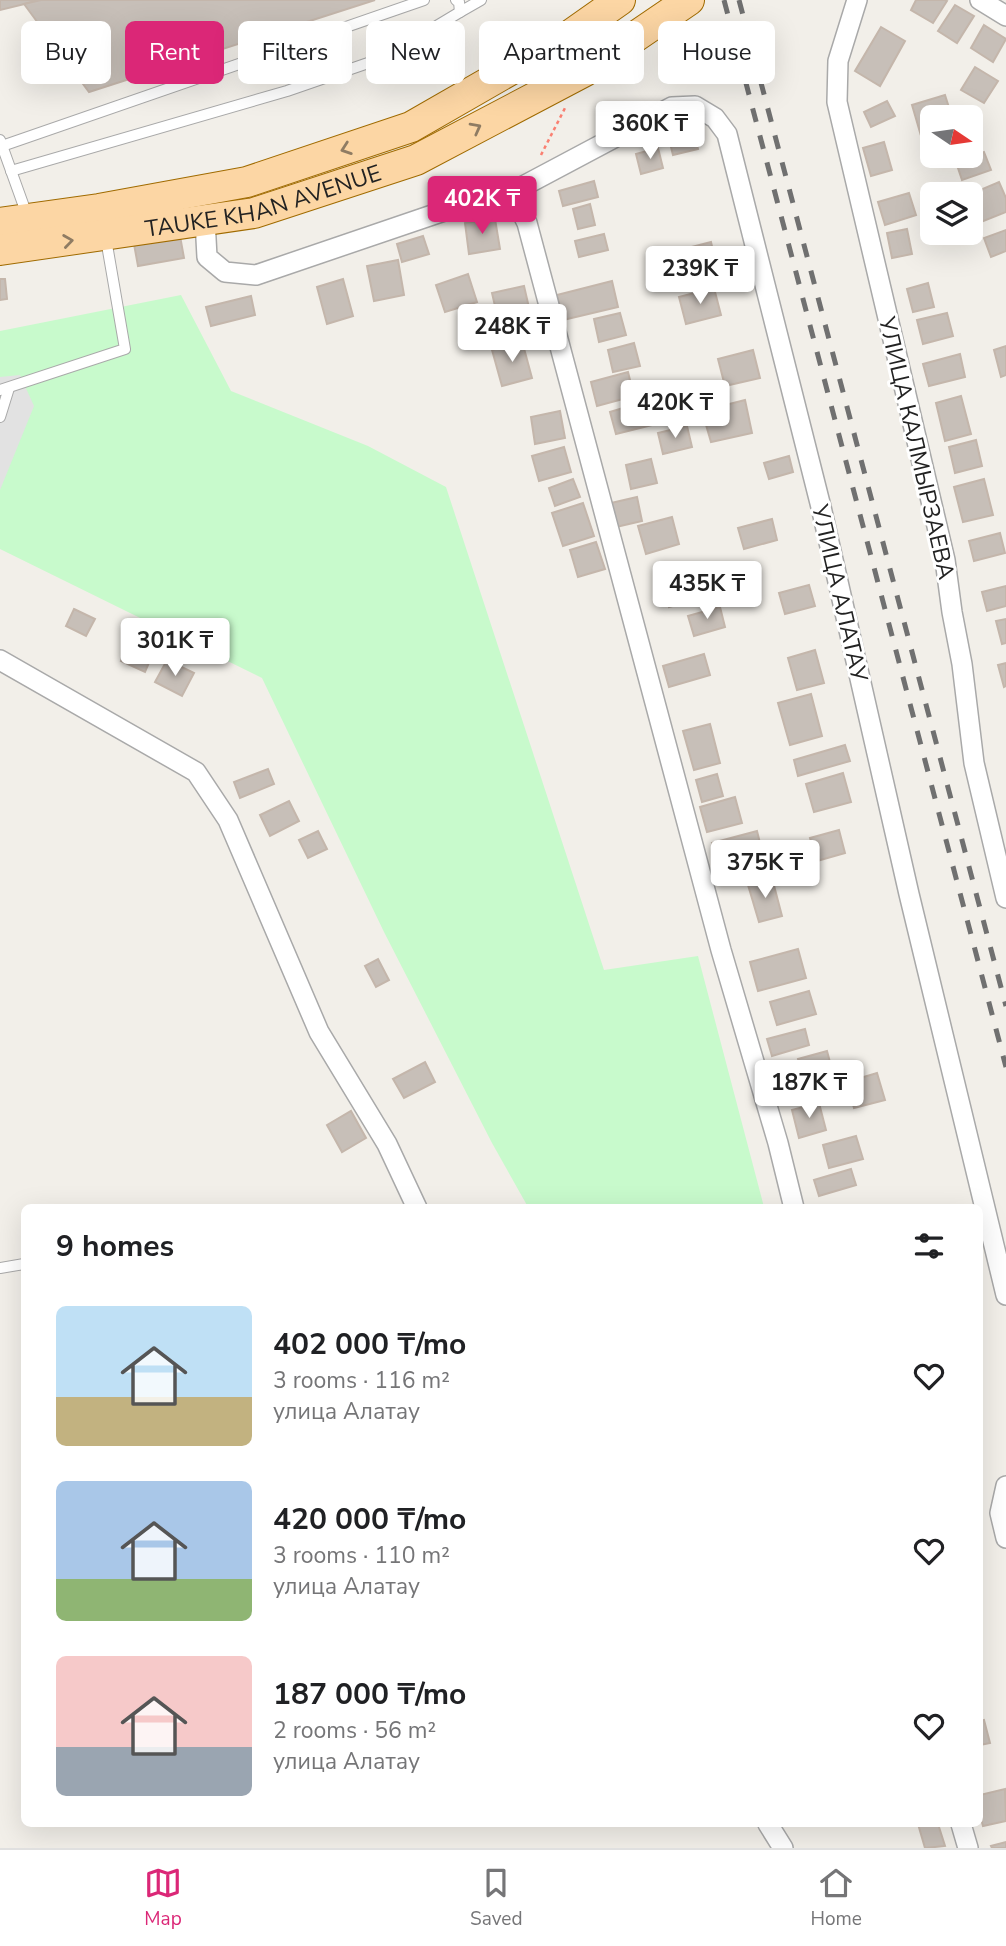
<!DOCTYPE html>
<meta charset="utf-8">
<style>
body{margin:0;font-family:"Nunito Sans",sans-serif;background:#f6f6f6;color:#202124;height:100vh;display:flex;flex-direction:column;font-size:26px;white-space:nowrap}
*{box-sizing:border-box;margin:0}
p{font-size:23px;color:#757577}
.icon{flex:none;width:38px;height:38px;fill:none;stroke:currentColor;stroke-width:2;stroke-linecap:round;stroke-linejoin:round}
.map{position:relative;flex:1;overflow:hidden}
.side{position:absolute;left:21px;top:1204px;width:962px;height:623px;display:flex;flex-direction:column;background:#fff;border-radius:10px;box-shadow:0 7px 28px #0002}
.side>*{flex:none}
.guide{position:absolute;left:21px;top:21px;width:964px;height:63px;display:flex;gap:14px}
.needle{width:46px;rotate:103deg}
.fabs{position:absolute;left:920px;top:105px;display:grid;gap:14px}
.fabs a{display:grid;place-items:center;width:63px;height:63px;border-radius:10px;background:#fff;box-shadow:0 7px 28px #0002;font-size:35px}
.price{position:absolute;translate:-50% -60px;padding:0 16px;border-radius:7px;background:#fff;color:#222;font-size:23px;line-height:46px;filter:drop-shadow(0 2px 4px #0008)}
.price::after{content:'';position:absolute;left:50%;top:42px;width:21px;height:16px;margin-left:-10px;background:inherit;clip-path:polygon(0 0,100% 0,50% 100%)}
.price.current{background:#db2777;color:#fff}
ul{padding:0;list-style:none}
li{display:flex;align-items:center;gap:21px;height:175px;padding:0 35px}
li span{display:grid;place-items:center;flex:none;width:196px;height:140px;border-radius:10px;color:#555}
li>.icon{margin-inline-start:auto}
span .icon{width:84px;height:84px;fill:#fffc;stroke-width:1}
li b{font-size:30px}
h2{display:flex;justify-content:space-between;align-items:center;height:84px;padding:0 35px;font-size:30px}
.tag{padding:0 24px;border-radius:10px;background:#fff;box-shadow:0 7px 28px #0002;font-size:24px;line-height:63px}
.tag.current{background:#db2777;color:#fff}
.menu{display:flex;justify-content:space-around;align-items:center;height:98px;border-top:2px solid #e0e0e0;background:#fff;font-size:19px;color:#757577}
.menu a{display:grid;justify-items:center;gap:4px}
.menu .current{color:#db2777}
.map>svg:first-child{display:block}
.park{fill:#c8facc}
.parking{fill:#e2e2e2}
.building{fill:#c7bfb8;stroke:#c4b6ab;stroke-width:2}
.lines{fill:none;stroke-linecap:round;stroke-linejoin:round}
.service-casing{stroke:#a9a9a9;stroke-width:12}
.minor-casing{stroke:#a9a9a9;stroke-width:22}
.primary-casing{stroke:#a06b00;stroke-width:32}
.path{stroke:#fa8072;stroke-width:2.5;stroke-dasharray:3.5 3.5;stroke-linecap:butt}
.service{stroke:#fff;stroke-width:10}
.minor{stroke:#fff;stroke-width:19}
.primary{stroke:#fcd6a4;stroke-width:30}
.rail{stroke:#707070;stroke-width:5;stroke-dasharray:14 14;stroke-linecap:butt}
.oneway{stroke:#8f7c63}
.labels{text-anchor:middle;stroke-width:6;stroke-linejoin:round;paint-order:stroke}
.street-label{font-size:23px;fill:#222;stroke:#fff}
</style>
<div class="map">
<svg width="1006" height="1848" viewBox="0 0 1006 1848">
<rect width="100%" height="100%" fill="#f2efe9"/>
<path class="park" d="M181,295L231,391L368,446L446,487L604,970L698,956L764,1207H528L492,1143L384,932L262,678L0,549V331Z"/>
<path class="parking" d="M20,375L34,406L0,490V377Z"/>
<g class="building">
<path d="M0,0H41L0,10Z"/>
<path d="M41,0H375L89,92L24,4Z"/>
<path d="M916,0H945L947,1L933,23L911,10Z"/>
<path d="M955,5L974,16L957,43L938,31Z"/>
<path d="M984,25L1006,39L993,62L971,48Z"/>
<path d="M881,27L905,41L880,86L855,71Z"/>
<path d="M975,67L998,81L984,103L961,90Z"/>
<path d="M945,95L952,117H933V144L924,146L912,105Z"/>
<path d="M887,101L895,116L871,127L864,112Z"/>
<path d="M691,120L698,149L673,155L666,127Z"/>
<path d="M884,142L892,170L871,176L863,148Z"/>
<path d="M658,148L663,168L641,174L636,154Z"/>
<path d="M984,152L991,170L962,180L956,162Z"/>
<path d="M594,181L598,197L563,206L559,191Z"/>
<path d="M999,182L1006,198V212L976,224L971,213V194Z"/>
<path d="M909,193L916,215L885,225L878,202Z"/>
<path d="M590,204L595,225L578,229L573,209Z"/>
<path d="M495,219L500,249L469,254L465,223Z"/>
<path d="M907,229L912,254L892,258L887,233Z"/>
<path d="M1006,230V251L991,257L984,238Z"/>
<path d="M604,234L608,250L579,257L575,241Z"/>
<path d="M180,236L184,258L138,266L134,244Z"/>
<path d="M423,236L429,254L402,262L397,244Z"/>
<path d="M711,242L717,269L687,277L680,250Z"/>
<path d="M398,260L404,295L374,301L367,266Z"/>
<path d="M468,274L477,302L445,312L436,285Z"/>
<path d="M0,279H5L7,299L0,300Z"/>
<path d="M343,279L353,316L327,324L317,287Z"/>
<path d="M612,281L618,307L563,320L557,295Z"/>
<path d="M928,283L934,307L913,312L907,289Z"/>
<path d="M524,286L530,312L498,319L492,293Z"/>
<path d="M714,288L721,315L686,324L679,297Z"/>
<path d="M251,296L255,315L211,326L206,307Z"/>
<path d="M620,313L626,335L599,342L594,319Z"/>
<path d="M947,313L953,336L923,344L917,320Z"/>
<path d="M522,341L532,378L502,386L492,350Z"/>
<path d="M634,343L640,366L613,372L608,350Z"/>
<path d="M1006,346V375L1001,377L994,350Z"/>
<path d="M753,350L760,378L725,386L718,359Z"/>
<path d="M960,354L965,377L929,386L923,364Z"/>
<path d="M628,372L634,396L597,406L591,382Z"/>
<path d="M961,396L971,434L945,441L936,403Z"/>
<path d="M653,399L660,423L616,434L610,412Z"/>
<path d="M745,400L752,433L711,442L702,411Z"/>
<path d="M560,411L565,438L535,444L531,417Z"/>
<path d="M687,426L692,447L663,454L658,433Z"/>
<path d="M976,440L982,466L955,473L949,447Z"/>
<path d="M564,447L571,472L539,481L532,456Z"/>
<path d="M789,456L793,472L769,479L764,463Z"/>
<path d="M651,459L657,483L631,489L626,465Z"/>
<path d="M573,479L580,497L555,506L549,488Z"/>
<path d="M984,479L993,515L963,522L954,487Z"/>
<path d="M637,497L642,521L616,527L611,503Z"/>
<path d="M583,503L594,536L563,546L552,513Z"/>
<path d="M672,517L679,544L646,554L638,526Z"/>
<path d="M772,519L777,540L744,549L738,528Z"/>
<path d="M1000,533L1005,553L974,561L969,541Z"/>
<path d="M596,542L605,569L578,577L570,550Z"/>
<path d="M694,570L702,598L669,607L661,580Z"/>
<path d="M809,585L815,606L785,614L779,593Z"/>
<path d="M1006,586V606L987,611L982,592Z"/>
<path d="M720,607L725,627L694,636L688,616Z"/>
<path d="M74,609L95,619L86,636L66,626Z"/>
<path d="M1006,619V643L1002,644L996,621Z"/>
<path d="M130,640L154,651L145,672L121,661Z"/>
<path d="M815,650L824,683L797,690L788,658Z"/>
<path d="M704,654L710,675L669,687L663,666Z"/>
<path d="M167,660L194,673L182,696L155,682Z"/>
<path d="M1006,663V686L1004,687L998,665Z"/>
<path d="M811,694L822,736L790,745L778,703Z"/>
<path d="M710,724L720,763L694,770L683,731Z"/>
<path d="M845,745L850,761L798,776L794,760Z"/>
<path d="M268,769L274,784L240,798L234,782Z"/>
<path d="M843,773L851,802L814,812L806,784Z"/>
<path d="M717,774L723,796L702,802L696,780Z"/>
<path d="M735,797L742,823L707,832L700,807Z"/>
<path d="M289,801L299,821L270,836L260,815Z"/>
<path d="M839,830L845,853L817,861L810,838Z"/>
<path d="M318,831L327,849L308,858L299,840Z"/>
<path d="M757,831L766,867L722,879L712,843Z"/>
<path d="M772,878L782,916L759,922L748,885Z"/>
<path d="M798,949L806,978L758,991L750,962Z"/>
<path d="M378,959L389,980L376,987L365,966Z"/>
<path d="M809,991L816,1014L777,1025L770,1002Z"/>
<path d="M805,1029L809,1045L772,1056L767,1039Z"/>
<path d="M827,1051L834,1077L805,1085L798,1059Z"/>
<path d="M425,1062L435,1082L404,1098L393,1079Z"/>
<path d="M877,1073L885,1100L854,1108L847,1082Z"/>
<path d="M819,1103L826,1130L799,1138L792,1110Z"/>
<path d="M351,1111L366,1138L342,1152L327,1125Z"/>
<path d="M856,1136L863,1159L829,1168L823,1145Z"/>
<path d="M851,1169L856,1185L819,1196L814,1180Z"/>
<path d="M984,1720L990,1743L980,1745V1721Z"/>
<path d="M1005,1789L1006,1821L983,1826L980,1815V1795Z"/>
<path d="M918,1824H938L945,1846L925,1848Z"/>
<path d="M1006,1842V1848H992L991,1846Z"/>
</g>
<g class="lines">
<defs>
<g id="service">
<path d="M456,0L459,2L460,12L481,0"/>
<path d="M0,140L27,215"/>
<path d="M2,146L424,0"/>
<path d="M11,171L287,91L371,62L415,39L460,12"/>
<path d="M0,390L125,349L106,239"/>
<path d="M0,417L9,388"/>
<path d="M0,1268L24,1264"/>
</g>
<g id="minor">
<path d="M857,0L838,61L837,102L945,560L952,612L962,664L974,763L1006,898"/>
<path d="M980,0L1006,16"/>
<path d="M512,192L672,107L695,106L715,118L727,134L821,507L909,894L1006,1295"/>
<path d="M205,220L207,257L225,272L256,275L447,210L512,192L527,223L721,950L778,1143L794,1208"/>
<path d="M0,660L196,772L228,820L319,1032L387,1144L417,1208"/>
<path d="M1006,1486L1000,1513L1006,1538"/>
<path d="M768,1824L783,1848"/>
<path d="M961,1824L968,1848"/>
</g>
<g id="primary">
<path d="M0,223L99,209L247,182L411,127L566,38L620,0"/>
<path id="s1" d="M0,250L254,213L416,160L585,71L689,0"/>
</g>
</defs>
<use href="#service" class="service-casing"/>
<use href="#minor" class="minor-casing"/>
<use href="#primary" class="primary-casing"/>
<path class="path" d="M541,155L565,108"/>
<use href="#service" class="service"/>
<use href="#minor" class="minor"/>
<use href="#primary" class="primary"/>
<g class="rail">
<path d="M724,0L1006,1067"/>
<path d="M739,0L1006,1006"/>
</g>
</g>
<defs><path id="oneway-chevron" d="M-2-3.5L2.5 0L-2 3.5" fill="none" stroke-width="1.6" stroke-linecap="round" stroke-linejoin="round" transform="scale(1.75)"/></defs>
<g class="oneway">
<use href="#oneway-chevron" transform="translate(476 128) rotate(-28)"/>
<use href="#oneway-chevron" transform="translate(346 149) rotate(161)"/>
<use href="#oneway-chevron" transform="translate(68 241) rotate(-8)"/>
</g>
<g class="labels">
<g class="street-label">
<text dy="8" stroke="none"><textPath href="#s1" startOffset="268">TAUKE KHAN AVENUE</textPath></text>
<text transform="translate(917 448) rotate(77)" y="8">УЛИЦА КАЛМЫРЗАЕВА</text>
<text transform="translate(840 593) rotate(77)" y="8">УЛИЦА АЛАТАУ</text>
</g>
</g>
</svg>
<div class="fabs">
<a><svg class="needle" viewBox="-14 -14 28 28"><path d="M0-13l5 13h-10z" fill="#e53935"/><path d="M0 13l5-13h-10z" fill="#757577"/></svg></a>
<a><svg class="icon" aria-label="layers" viewBox="0 0 24 24"><path d="M12 4l9 5-9 5-9-5zM3 14l9 5 9-5"/></svg></a>
</div>
<b class="price" style="left:650px;top:161px">360K ₸</b>
<b class="price current" style="left:482px;top:236px">402K ₸</b>
<b class="price" style="left:700px;top:306px">239K ₸</b>
<b class="price" style="left:512px;top:364px">248K ₸</b>
<b class="price" style="left:675px;top:440px">420K ₸</b>
<b class="price" style="left:707px;top:621px">435K ₸</b>
<b class="price" style="left:175px;top:678px">301K ₸</b>
<b class="price" style="left:765px;top:900px">375K ₸</b>
<b class="price" style="left:809px;top:1120px">187K ₸</b>
<div class="guide">
<a class="tag">Buy</a>
<a class="tag current">Rent</a>
<a class="tag">Filters</a>
<a class="tag">New</a>
<a class="tag">Apartment</a>
<a class="tag">House</a>
</div>
<section class="side">
<h2>9 homes<svg class="icon" aria-label="filters" viewBox="0 0 24 24"><path d="M4 7h16M4 17h16"/><circle cx="9" cy="7" r="2"/><circle cx="15" cy="17" r="2"/></svg></h2>
<ul>
<li><span style="background:linear-gradient(#bfe0f5 65%,#c2b280 0)"><svg class="icon" aria-label="home" viewBox="0 0 24 24"><path d="M3 11l9-7 9 7M6 9v11h12V9"/></svg></span><div><b>402 000 ₸/mo</b><p>3 rooms · 116 m²</p><p>улица Алатау</p></div><svg class="icon" aria-label="heart" viewBox="0 0 24 24"><path d="M12 20l-8-8c-3-5 5-10 8-4 3-6 11-1 8 4z"/></svg></li>
<li><span style="background:linear-gradient(#a9c7e8 70%,#8fb573 0)"><svg class="icon" aria-label="home" viewBox="0 0 24 24"><path d="M3 11l9-7 9 7M6 9v11h12V9"/></svg></span><div><b>420 000 ₸/mo</b><p>3 rooms · 110 m²</p><p>улица Алатау</p></div><svg class="icon" aria-label="heart" viewBox="0 0 24 24"><path d="M12 20l-8-8c-3-5 5-10 8-4 3-6 11-1 8 4z"/></svg></li>
<li><span style="background:linear-gradient(#f6c9c9 65%,#9aa5b1 0)"><svg class="icon" aria-label="home" viewBox="0 0 24 24"><path d="M3 11l9-7 9 7M6 9v11h12V9"/></svg></span><div><b>187 000 ₸/mo</b><p>2 rooms · 56 m²</p><p>улица Алатау</p></div><svg class="icon" aria-label="heart" viewBox="0 0 24 24"><path d="M12 20l-8-8c-3-5 5-10 8-4 3-6 11-1 8 4z"/></svg></li>
</ul>
</section>
</div>
<nav class="menu">
<a class="current"><svg class="icon" aria-label="map" viewBox="0 0 24 24"><path d="M3 6l6-2 6 2 6-2v14l-6 2-6-2-6 2zM9 4v14M15 6v14"/></svg>Map</a>
<a><svg class="icon" aria-label="saved" viewBox="0 0 24 24"><path d="M7 4h10v16l-5-4-5 4z"/></svg>Saved</a>
<a><svg class="icon" aria-label="home" viewBox="0 0 24 24"><path d="M3 11l9-7 9 7M6 9v11h12V9"/></svg>Home</a>
</nav>
